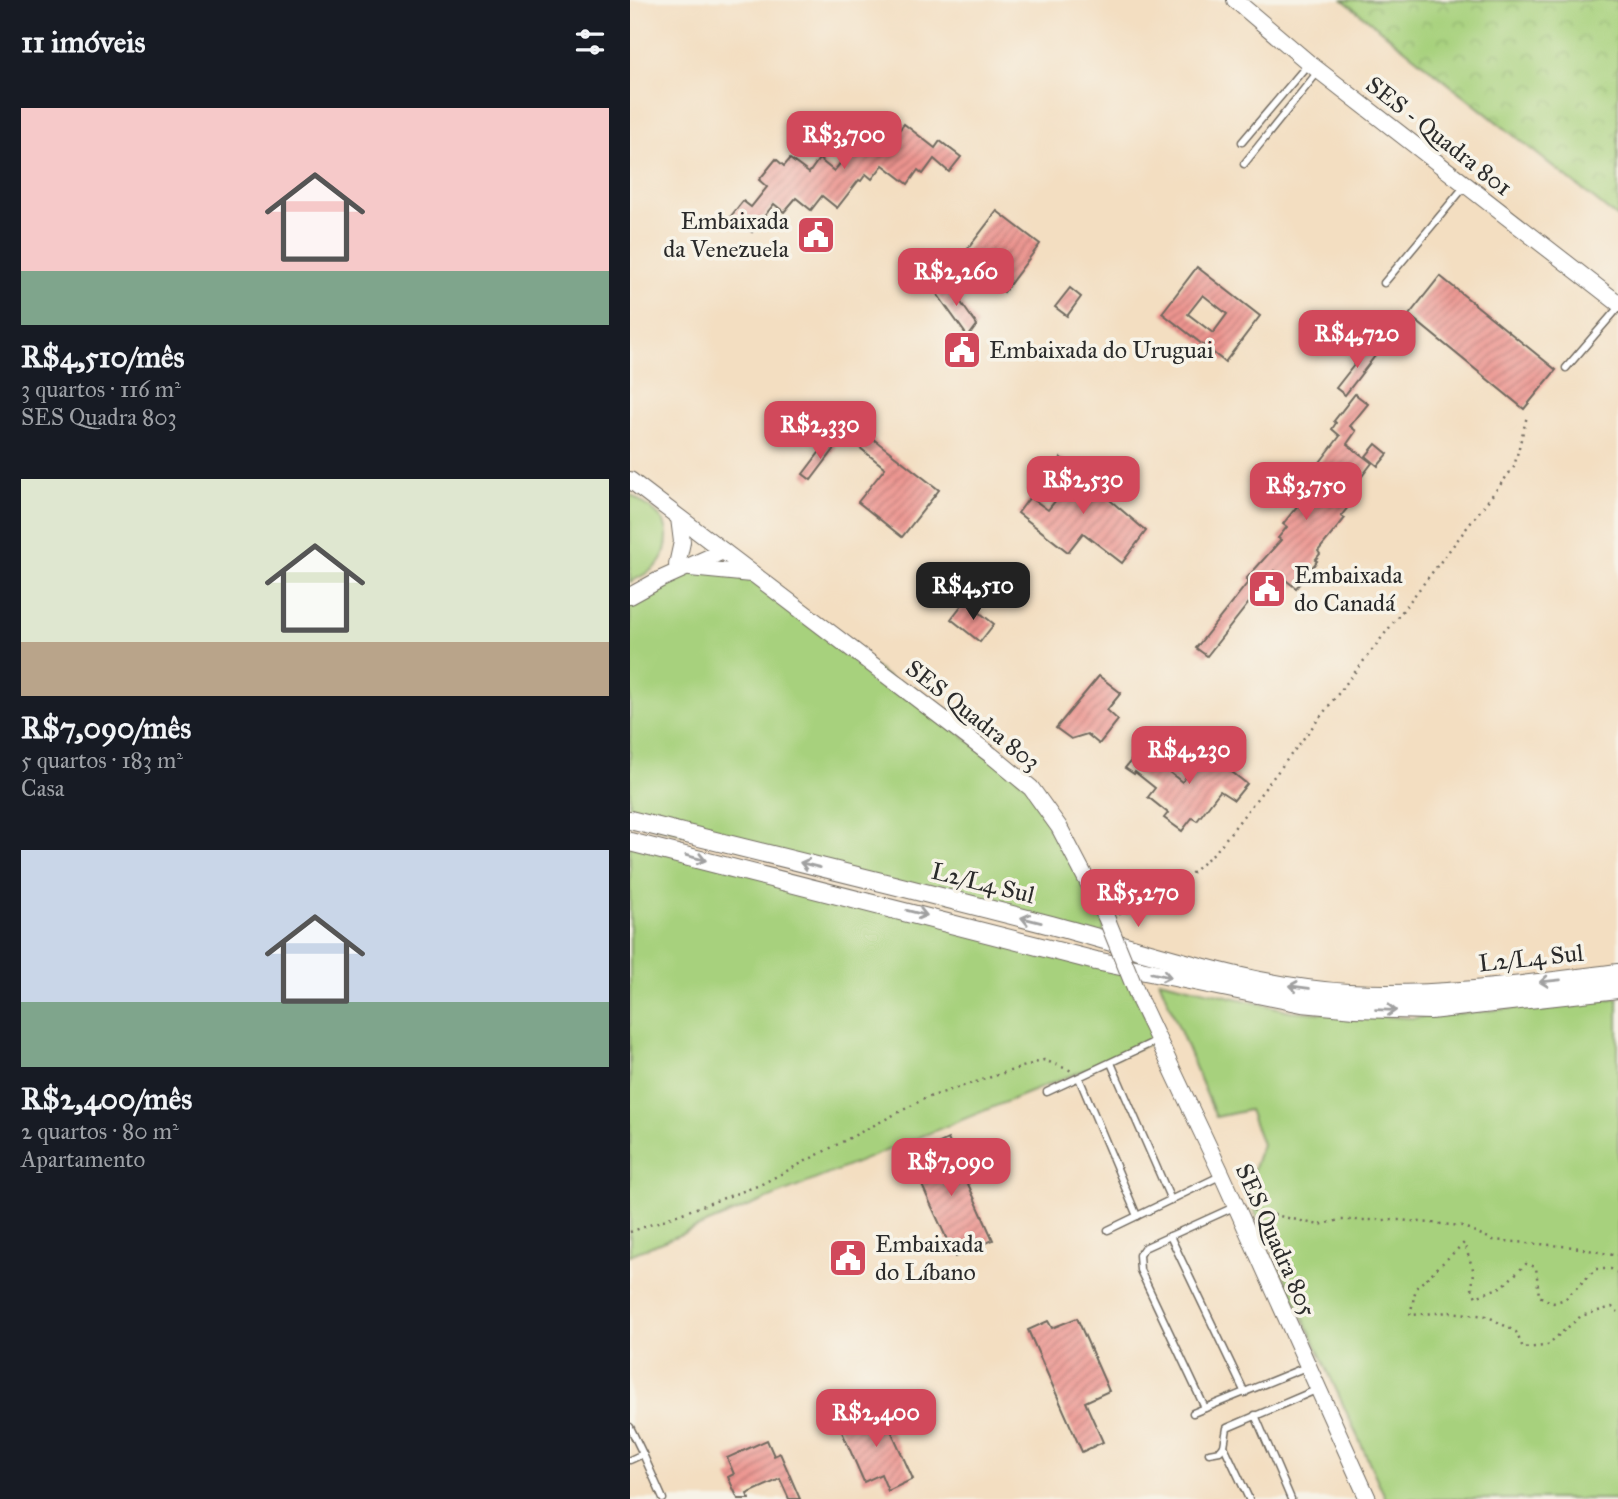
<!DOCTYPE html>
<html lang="pt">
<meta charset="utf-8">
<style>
body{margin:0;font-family:"IM FELL Great Primer",serif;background:#20242c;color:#f1f3f6;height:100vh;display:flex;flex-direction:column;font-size:26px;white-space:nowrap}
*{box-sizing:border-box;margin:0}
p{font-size:23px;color:#9ea1a6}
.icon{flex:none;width:38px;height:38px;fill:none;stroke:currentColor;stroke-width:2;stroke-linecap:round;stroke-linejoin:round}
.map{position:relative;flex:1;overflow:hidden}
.sheet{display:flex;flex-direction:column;background:#171b24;width:630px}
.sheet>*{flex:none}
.price{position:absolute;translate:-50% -60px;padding:0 16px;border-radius:14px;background:#d1495b;color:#fff;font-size:23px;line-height:46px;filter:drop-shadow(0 2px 4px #0008)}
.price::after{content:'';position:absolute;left:50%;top:42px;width:21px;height:16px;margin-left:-10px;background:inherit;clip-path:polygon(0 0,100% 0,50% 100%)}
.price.active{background:#222;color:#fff}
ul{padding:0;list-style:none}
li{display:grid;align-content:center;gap:14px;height:371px;padding:0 21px}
li span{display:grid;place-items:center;height:217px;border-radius:0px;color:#555}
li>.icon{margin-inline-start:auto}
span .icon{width:126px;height:126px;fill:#fffc;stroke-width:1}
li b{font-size:30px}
h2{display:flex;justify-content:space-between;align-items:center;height:84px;padding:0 21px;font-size:30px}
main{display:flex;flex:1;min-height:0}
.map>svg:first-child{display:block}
.grass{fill:#a7d17d;stroke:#697e54;stroke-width:2}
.park{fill:url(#park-crowns);stroke:#697e54;stroke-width:2}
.building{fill:url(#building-hatch);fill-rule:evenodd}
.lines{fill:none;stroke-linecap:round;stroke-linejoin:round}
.service-casing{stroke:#716a60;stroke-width:9}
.tertiary-casing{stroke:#716a60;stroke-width:18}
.secondary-casing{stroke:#716a60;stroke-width:20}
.path{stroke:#716a60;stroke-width:2.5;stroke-dasharray:2 5;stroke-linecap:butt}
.service{stroke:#fff;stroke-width:6}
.tertiary{stroke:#fff;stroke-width:16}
.secondary{stroke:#fff;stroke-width:18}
.tertiary-bridge-casing{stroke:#716a60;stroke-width:18;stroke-linecap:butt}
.tertiary-bridge{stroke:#fff;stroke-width:16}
.oneway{stroke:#a0a0a0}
.labels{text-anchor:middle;stroke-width:7;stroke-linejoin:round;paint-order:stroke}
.street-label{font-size:24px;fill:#2b2b2b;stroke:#f7f3e8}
.poi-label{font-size:24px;fill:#2b2b2b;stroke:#f7f3e8;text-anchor:start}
</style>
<main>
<section class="sheet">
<h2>11 imóveis<svg class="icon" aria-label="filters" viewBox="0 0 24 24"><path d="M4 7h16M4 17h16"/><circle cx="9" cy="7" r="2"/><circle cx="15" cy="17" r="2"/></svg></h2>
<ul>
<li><span style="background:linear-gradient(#f6c9c9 75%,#7fa58c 0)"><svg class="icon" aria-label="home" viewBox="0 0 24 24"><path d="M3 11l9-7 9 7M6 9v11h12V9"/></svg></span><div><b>R$4,510/mês</b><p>3 quartos · 116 m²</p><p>SES Quadra 803</p></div></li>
<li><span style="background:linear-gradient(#dfe7d0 75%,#b9a48a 0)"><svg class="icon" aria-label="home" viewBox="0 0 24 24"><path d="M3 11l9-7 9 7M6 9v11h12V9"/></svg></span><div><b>R$7,090/mês</b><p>5 quartos · 183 m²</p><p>Casa</p></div></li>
<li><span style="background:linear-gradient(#c9d6e8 70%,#7fa58c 0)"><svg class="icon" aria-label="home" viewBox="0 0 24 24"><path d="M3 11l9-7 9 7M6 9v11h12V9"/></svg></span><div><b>R$2,400/mês</b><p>2 quartos · 80 m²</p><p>Apartamento</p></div></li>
</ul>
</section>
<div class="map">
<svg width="988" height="1499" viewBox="0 0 988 1499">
<defs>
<pattern id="park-crowns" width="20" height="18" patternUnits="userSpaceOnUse" patternTransform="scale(1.75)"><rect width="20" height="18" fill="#a7d17d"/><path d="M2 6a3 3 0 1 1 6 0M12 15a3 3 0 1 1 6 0" fill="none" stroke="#90b46c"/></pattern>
<pattern id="building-hatch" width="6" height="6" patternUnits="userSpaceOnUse" patternTransform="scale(1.75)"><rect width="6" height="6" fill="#ec948f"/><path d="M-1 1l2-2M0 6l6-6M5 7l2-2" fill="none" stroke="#bf7975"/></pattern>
</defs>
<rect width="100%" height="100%" fill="#f7f3e8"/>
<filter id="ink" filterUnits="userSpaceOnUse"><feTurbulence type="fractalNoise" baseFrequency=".0143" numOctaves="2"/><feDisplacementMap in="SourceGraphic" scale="14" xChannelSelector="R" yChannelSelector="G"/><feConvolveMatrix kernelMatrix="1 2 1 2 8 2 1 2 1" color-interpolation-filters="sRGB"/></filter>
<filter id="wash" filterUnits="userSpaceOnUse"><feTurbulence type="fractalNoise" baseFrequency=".00686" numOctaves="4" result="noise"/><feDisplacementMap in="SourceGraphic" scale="28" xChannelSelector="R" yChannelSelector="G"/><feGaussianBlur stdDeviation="1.57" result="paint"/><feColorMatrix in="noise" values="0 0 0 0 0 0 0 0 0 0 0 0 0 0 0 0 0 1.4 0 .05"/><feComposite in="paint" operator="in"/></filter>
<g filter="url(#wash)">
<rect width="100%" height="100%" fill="#f3dec1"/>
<g class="grass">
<path d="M0,494C10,501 22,508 31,518C42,530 37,558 24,568C17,574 8,578 0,582Z"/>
<path d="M56,568L124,574L401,788L475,917L473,939L0,820V599Z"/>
<path d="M0,842L491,966L528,1040L0,1255Z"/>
<path d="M529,980L661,1011L782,1018L988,998V1499H756L616,1192L632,1144L619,1110L586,1117Z"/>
</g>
<path class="park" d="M713,0H988V218Z"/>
<g id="blocks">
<g class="building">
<path d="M217,113L257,145L274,124L305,148L310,141L331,157L319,172L304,159L293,174L288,170L278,184L253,165L242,179L236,174L231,181L229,180L207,208L192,196L181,210L166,198L154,212L144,204L122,232L101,216L113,201L121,207L137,187L129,180L146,159L154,166L160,159L179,173L189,159L204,171L226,144L206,128Z"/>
<path d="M367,211L410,244L374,292L330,259Z"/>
<path d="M567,267L630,316L595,362L532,313ZM573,295L597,314L583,333L558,314Z"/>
<path d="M810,276L926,370L894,409L779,315Z"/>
<path d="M314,279L347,325L338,337L305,291Z"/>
<path d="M440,288L451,297L437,316L425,307Z"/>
<path d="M739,346L748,352L715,395L706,388Z"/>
<path d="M725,394L738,404L720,426L726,431L717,444L742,463L717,496L723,501L711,516L715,518L688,551L690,554L685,560L687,561L666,588L644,571L577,656L566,648L619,581L616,579L651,540L648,538L657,527L653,524L691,476L684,470L710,436L702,429L706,423L704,421Z"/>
<path d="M233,431L309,490L272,537L228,502L255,468L224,443Z"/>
<path d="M198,441L206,447L181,480L173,474Z"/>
<path d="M746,444L758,454L748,466L736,456Z"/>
<path d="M431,458L516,531L492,563L453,533L438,552L388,513L400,497L418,510L435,489L417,475Z"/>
<path d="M335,601L364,624L350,642L321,619Z"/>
<path d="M469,676L491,693L477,710L488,720L469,744L457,734L441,739L426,728Z"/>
<path d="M564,737L577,747L574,750L617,784L604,800L590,791L567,821L562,818L552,831L534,818L538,813L518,797L525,788L505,772L504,774L495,768L504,757L519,769L525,761L552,782L570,759L556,748Z"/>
<path d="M318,1139L363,1240L325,1257L279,1157Z"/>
<path d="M447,1318L479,1391L455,1402L473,1442L452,1452L398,1330L418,1321L422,1328Z"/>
<path d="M250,1406L283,1479L258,1491L251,1474L234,1482L209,1425Z"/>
<path d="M137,1440L144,1456L150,1453L170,1499H159L150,1479L117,1494L119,1499H108L98,1477L104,1474L97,1458Z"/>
</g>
</g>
</g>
<g filter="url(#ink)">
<use href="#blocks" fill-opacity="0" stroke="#716a60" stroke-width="2"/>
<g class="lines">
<defs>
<g id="service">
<path d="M612,142L678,64"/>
<path d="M614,164L687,73"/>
<path d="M754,283L835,186"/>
<path d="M936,368L988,308"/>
<path d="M481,1063L541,1200"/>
<path d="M449,1078L507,1216L590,1176"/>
<path d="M417,1092L526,1041"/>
<path d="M478,1230L507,1216"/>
<path d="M540,1236L615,1393"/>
<path d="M575,1408L510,1270L509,1255L514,1248L604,1207"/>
<path d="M563,1413L676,1367"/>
<path d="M625,1415L661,1499"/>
<path d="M0,1427L13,1454L0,1460"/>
<path d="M594,1446L619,1499"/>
<path d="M579,1453L590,1451L594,1446L597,1428L686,1390"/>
<path d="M13,1454L33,1499"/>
</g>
<g id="tertiary">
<path d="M605,0L679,63L988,303"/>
<path d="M0,480L361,755L401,788L429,827L476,917"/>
<path d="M47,565L52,542L49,518"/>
<path d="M60,568L121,574"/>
<path d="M0,596L29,580L93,551"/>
<path d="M510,1001L592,1175L738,1499"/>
</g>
<g id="secondary">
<path d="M0,820C140,854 281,889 421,925C519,951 617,987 719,993C808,998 900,984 988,973"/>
<path d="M0,842L466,961L672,1003L725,1008L800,1010L988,989"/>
</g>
</defs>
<use href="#service" class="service-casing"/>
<use href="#tertiary" class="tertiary-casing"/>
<use href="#secondary" class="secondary-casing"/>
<g class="path">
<path d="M489,914C533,904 555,879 587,850L884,467L897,416"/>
<path d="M623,1210L689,1225L710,1220H770L832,1226L863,1240L944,1247L988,1256"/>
<path d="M0,1232L130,1185L296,1098L414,1060L442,1071"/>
<path d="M988,1273L981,1269H966L935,1299L923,1303L909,1296L906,1267L896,1264L873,1286L846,1297L842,1288L844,1272L834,1243L786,1288L780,1315L820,1312L857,1316L886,1332L893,1348L916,1346L951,1316L982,1307L988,1312"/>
</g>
<use href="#service" class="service"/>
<use href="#tertiary" class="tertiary"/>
<use href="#secondary" class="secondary"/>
<defs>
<path id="tertiary-bridge" d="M476,917L510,1001"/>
</defs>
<use href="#tertiary-bridge" class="tertiary-bridge-casing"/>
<use href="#tertiary-bridge" class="tertiary-bridge"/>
</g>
<defs><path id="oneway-shaft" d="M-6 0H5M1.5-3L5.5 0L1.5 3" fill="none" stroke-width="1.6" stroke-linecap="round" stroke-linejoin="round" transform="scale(1.75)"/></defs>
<g class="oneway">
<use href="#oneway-shaft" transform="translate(66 858) rotate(14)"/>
<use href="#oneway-shaft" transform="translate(180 865) rotate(-166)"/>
<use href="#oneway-shaft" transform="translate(287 913) rotate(14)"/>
<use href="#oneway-shaft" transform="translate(401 920) rotate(-166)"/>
<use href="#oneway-shaft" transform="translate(531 975) rotate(12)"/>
<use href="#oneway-shaft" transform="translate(920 981) rotate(174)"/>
<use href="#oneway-shaft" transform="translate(669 987) rotate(-172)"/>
<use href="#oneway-shaft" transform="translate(756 1010) rotate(2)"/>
</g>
</g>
<defs>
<symbol id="civic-square" viewBox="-11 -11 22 22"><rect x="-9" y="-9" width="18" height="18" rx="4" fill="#d1495b" stroke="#f7f3e8"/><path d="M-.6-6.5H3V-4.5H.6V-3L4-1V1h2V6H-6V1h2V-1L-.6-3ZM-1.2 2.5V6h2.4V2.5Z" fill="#fff"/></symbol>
</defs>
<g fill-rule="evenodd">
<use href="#civic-square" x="164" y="213" width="44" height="44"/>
<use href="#civic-square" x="310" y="328" width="44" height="44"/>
<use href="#civic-square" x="615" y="567" width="44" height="44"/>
<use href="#civic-square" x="196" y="1236" width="44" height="44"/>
</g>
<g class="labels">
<g class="street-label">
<text transform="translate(809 136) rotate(38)" y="8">SES - Quadra 801</text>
<text transform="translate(343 715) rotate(38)" y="8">SES Quadra 803</text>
<text transform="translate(353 883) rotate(14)" y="8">L2/L4 Sul</text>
<text transform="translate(901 958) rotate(-6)" y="8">L2/L4 Sul</text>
<text transform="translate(646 1240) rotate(66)" y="8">SES Quadra 805</text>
</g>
<g class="poi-label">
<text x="159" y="229" text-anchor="end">Embaixada<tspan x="159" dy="28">da Venezuela</tspan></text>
<text x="359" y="358">Embaixada do Uruguai</text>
<text x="664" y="583">Embaixada<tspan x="664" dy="28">do Canadá</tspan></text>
<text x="245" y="1252">Embaixada<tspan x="245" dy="28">do Líbano</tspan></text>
</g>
</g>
</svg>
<b class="price" style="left:214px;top:171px">R$3,700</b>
<b class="price" style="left:326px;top:308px">R$2,260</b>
<b class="price" style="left:727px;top:370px">R$4,720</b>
<b class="price" style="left:190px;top:461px">R$2,330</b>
<b class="price" style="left:453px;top:516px">R$2,530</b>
<b class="price" style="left:676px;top:522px">R$3,750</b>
<b class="price active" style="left:343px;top:622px">R$4,510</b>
<b class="price" style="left:559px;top:786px">R$4,230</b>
<b class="price" style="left:508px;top:929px">R$5,270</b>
<b class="price" style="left:321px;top:1198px">R$7,090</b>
<b class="price" style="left:246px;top:1449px">R$2,400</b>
</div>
</main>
